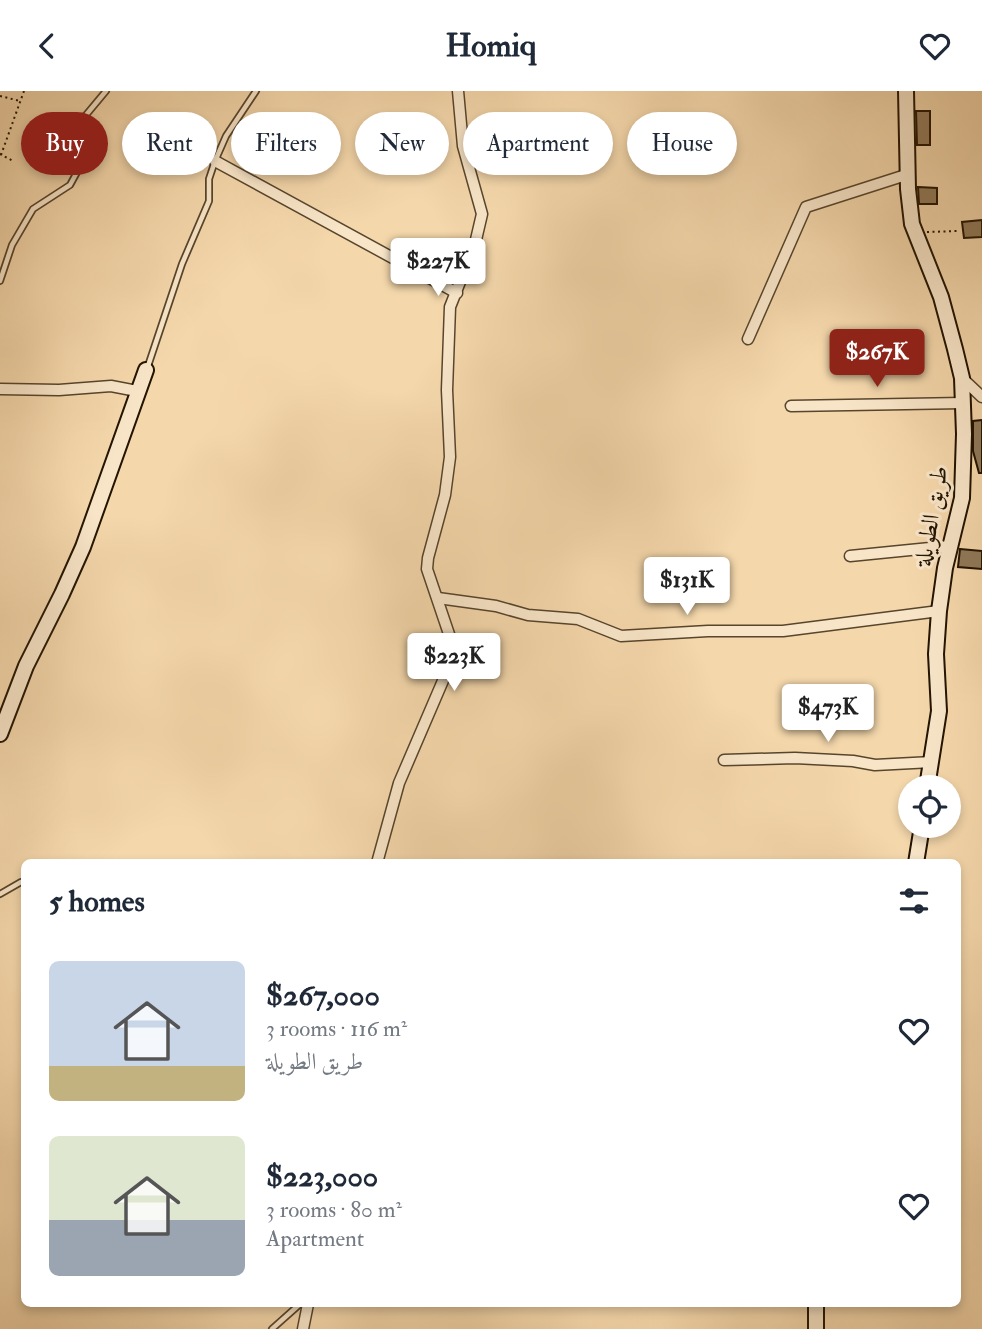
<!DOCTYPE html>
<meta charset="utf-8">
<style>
body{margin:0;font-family:"IM FELL Double Pica",Amiri,serif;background:#f6f6f7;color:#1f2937;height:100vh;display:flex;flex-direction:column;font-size:26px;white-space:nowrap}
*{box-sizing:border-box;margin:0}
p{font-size:23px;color:#747a83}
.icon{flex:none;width:38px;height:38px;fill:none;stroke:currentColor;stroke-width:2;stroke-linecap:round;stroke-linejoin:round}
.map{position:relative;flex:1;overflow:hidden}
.sheet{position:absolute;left:21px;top:768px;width:940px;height:448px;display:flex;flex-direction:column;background:#fff;border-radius:10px;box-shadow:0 4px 10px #0003}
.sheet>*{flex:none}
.guide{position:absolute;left:21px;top:21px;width:942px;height:63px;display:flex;gap:14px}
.controls{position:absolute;left:898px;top:684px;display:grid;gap:14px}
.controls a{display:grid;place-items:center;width:63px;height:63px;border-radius:50%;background:#fff;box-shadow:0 4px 10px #0003;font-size:35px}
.price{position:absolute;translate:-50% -60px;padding:0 16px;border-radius:7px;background:#fff;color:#222;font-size:23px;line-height:46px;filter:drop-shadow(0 2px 4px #0008)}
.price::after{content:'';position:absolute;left:50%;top:42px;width:21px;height:16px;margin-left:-10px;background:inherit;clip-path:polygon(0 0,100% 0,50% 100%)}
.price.on{background:#8f2418;color:#fff}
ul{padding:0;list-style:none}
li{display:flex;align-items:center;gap:21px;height:175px;padding:0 28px}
li span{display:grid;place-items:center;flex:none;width:196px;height:140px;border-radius:10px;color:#555}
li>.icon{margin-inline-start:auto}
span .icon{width:84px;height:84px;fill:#fffc;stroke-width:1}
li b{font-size:30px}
h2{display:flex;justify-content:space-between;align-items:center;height:84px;padding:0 28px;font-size:30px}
.pill{padding:0 24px;border-radius:32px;background:#fff;box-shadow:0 4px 10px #0003;font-size:24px;line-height:63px}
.pill.on{background:#8f2418;color:#fff}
header{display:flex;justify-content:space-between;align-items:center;height:91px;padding:0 28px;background:#fff;font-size:32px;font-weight:700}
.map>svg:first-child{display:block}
.building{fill:#907959;stroke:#231401;stroke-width:2}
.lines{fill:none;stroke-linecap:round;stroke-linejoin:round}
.lane-casing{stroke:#57452c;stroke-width:8}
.street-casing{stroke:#57452c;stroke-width:13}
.secondary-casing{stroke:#231401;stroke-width:18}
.path{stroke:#231401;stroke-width:2;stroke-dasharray:2 3.5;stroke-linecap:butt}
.lane{stroke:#f8e5c8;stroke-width:4.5}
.street{stroke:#f8e5c8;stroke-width:10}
.secondary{stroke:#f8e5c8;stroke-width:14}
.labels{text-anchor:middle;stroke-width:6;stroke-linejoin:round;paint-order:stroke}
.street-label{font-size:24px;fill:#231401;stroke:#f8e5c8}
</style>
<header><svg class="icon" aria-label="back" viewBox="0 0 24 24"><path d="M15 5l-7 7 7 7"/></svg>Homiq<svg class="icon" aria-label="heart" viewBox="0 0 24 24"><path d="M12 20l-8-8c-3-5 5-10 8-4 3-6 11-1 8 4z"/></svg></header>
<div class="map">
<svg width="982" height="1238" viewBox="0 0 982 1238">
<rect width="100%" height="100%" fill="#f4d7ab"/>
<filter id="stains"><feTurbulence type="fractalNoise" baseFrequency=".00286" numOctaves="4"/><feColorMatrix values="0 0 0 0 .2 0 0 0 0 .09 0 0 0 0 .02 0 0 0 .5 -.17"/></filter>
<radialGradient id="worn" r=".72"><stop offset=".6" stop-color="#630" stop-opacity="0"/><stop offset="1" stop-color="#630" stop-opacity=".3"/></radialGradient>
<g class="building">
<path d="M916,20H930V54H917Z"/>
<path d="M918,96L937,97V113H919Z"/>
<path d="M982,129V146L964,147L962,131Z"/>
<path d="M982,329V382H979L973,360V330Z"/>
<path d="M960,458L982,460V478L958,476Z"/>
</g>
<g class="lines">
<defs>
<g id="lane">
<path d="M0,190L12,154L33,118L70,94L82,72L76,36L106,0"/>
<path d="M148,275L182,173L209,110V88L215,70L226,45L256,0"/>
<path d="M0,803L21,791H24"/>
<path d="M272,1238L300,1213"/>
</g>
<g id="street">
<path d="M215,70L457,202"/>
<path d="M748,248L806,116L909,83"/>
<path d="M962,287L982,306"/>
<path d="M0,298L59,299L111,295L137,300"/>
<path d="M791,315L963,312"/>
<path d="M850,465L950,455"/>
<path d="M438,507L496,515L528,524L578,528L621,545L708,540H783L939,520"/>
<path d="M724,669L795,667L853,670L875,674L932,671"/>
<path d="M377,772L399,692L451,571V549L427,478L428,467L445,404L450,366L447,299L450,216L475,153L482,123L463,55L458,0"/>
<path d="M303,1238L308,1213"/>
</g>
<g id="secondary">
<path d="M906,0L908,98L912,133L941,206L955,258L962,287L964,343L962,407L945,477L939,520L936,563L939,620L927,696"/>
<path d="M0,643L26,575L62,503L83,456L146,279"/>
<path d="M916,772L922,735"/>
<path d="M816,1238V1213"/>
</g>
</defs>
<use href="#lane" class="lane-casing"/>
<use href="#street" class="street-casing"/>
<use href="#secondary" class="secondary-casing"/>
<g class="path">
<path d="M0,5L20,10"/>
<path d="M0,63L13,70"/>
<path d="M1,64L24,0"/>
<path d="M927,141L958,140"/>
</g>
<use href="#lane" class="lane"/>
<use href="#street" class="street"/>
<use href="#secondary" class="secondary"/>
</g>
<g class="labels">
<g class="street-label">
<text transform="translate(931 425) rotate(-80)" y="8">طريق الطويلة</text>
</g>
</g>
<rect width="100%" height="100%" filter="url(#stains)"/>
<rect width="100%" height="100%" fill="url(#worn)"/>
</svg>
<div class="controls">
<a><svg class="icon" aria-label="locate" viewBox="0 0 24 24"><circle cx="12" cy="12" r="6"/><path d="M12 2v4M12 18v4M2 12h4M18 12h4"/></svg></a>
</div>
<b class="price" style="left:438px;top:207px">$227K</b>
<b class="price on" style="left:877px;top:298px">$267K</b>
<b class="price" style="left:687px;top:526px">$131K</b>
<b class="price" style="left:454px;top:602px">$223K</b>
<b class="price" style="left:828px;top:653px">$473K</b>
<div class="guide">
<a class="pill on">Buy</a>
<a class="pill">Rent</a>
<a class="pill">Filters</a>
<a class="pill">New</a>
<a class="pill">Apartment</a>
<a class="pill">House</a>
</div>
<section class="sheet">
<h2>5 homes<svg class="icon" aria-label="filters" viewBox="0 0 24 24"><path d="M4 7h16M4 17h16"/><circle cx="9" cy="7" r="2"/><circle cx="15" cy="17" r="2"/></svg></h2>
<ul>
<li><span style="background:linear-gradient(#c9d6e8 75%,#c2b280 0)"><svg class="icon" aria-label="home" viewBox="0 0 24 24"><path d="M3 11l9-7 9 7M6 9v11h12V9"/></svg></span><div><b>$267,000</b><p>3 rooms · 116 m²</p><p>طريق الطويلة</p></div><svg class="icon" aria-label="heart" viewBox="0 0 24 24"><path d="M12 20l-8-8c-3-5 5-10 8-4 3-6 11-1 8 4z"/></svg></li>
<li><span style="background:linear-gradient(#dfe7d0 60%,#9aa5b1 0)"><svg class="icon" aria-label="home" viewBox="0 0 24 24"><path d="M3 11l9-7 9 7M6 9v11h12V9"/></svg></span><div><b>$223,000</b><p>3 rooms · 80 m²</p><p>Apartment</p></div><svg class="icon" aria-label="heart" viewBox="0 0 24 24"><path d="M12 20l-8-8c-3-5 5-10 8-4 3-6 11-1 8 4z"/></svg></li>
</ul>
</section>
</div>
